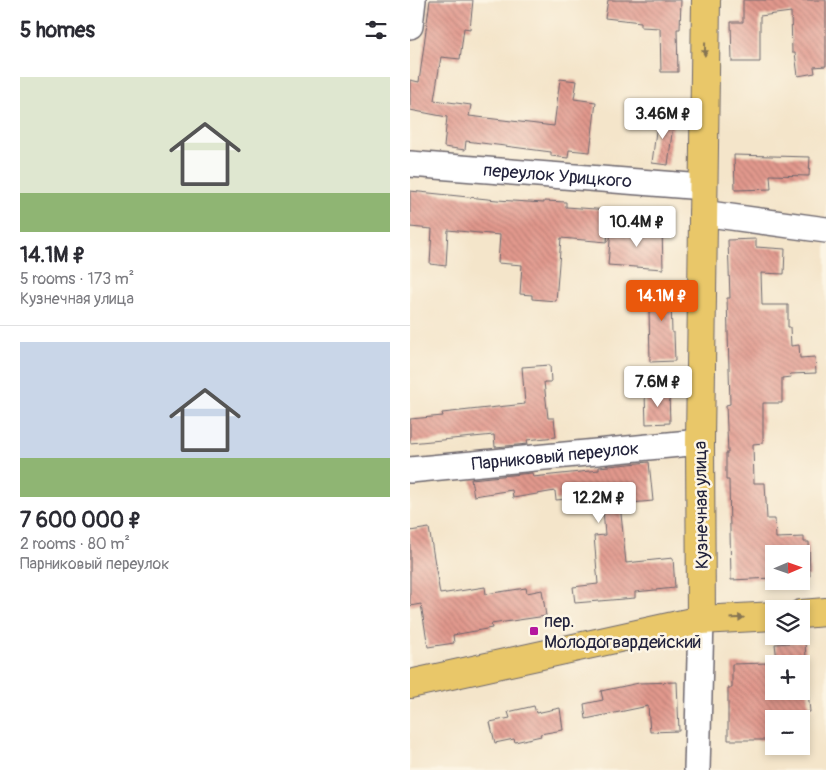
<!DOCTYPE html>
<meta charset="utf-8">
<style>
body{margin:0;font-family:Pangolin,sans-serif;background:#f7f7f7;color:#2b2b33;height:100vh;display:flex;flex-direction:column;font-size:19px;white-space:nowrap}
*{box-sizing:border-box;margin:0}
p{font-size:16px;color:#7c7c81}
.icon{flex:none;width:28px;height:28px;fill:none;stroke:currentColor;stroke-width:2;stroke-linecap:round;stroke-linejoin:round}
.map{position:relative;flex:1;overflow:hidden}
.side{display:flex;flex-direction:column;background:#fff;width:410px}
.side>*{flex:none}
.needle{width:32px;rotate:88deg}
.fabs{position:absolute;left:355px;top:545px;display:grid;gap:10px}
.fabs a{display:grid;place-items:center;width:45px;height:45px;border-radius:0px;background:#fff;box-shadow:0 2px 8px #0003;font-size:25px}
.price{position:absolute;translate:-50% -42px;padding:0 11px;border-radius:5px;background:#fff;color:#222;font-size:16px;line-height:32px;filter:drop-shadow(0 1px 2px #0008)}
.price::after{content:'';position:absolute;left:50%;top:30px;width:15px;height:11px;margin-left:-8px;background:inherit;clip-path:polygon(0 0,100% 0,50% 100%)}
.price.on{background:#ea580c;color:#fff}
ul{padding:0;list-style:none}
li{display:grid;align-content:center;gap:10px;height:265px;padding:0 20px}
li+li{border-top:1px solid #e1e1e2}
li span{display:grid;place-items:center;height:155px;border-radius:0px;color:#555}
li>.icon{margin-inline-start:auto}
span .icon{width:90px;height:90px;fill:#fffc;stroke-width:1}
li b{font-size:21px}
h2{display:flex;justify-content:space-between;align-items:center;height:60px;padding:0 20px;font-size:21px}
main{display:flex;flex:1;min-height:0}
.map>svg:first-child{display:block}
.building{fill:url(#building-back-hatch)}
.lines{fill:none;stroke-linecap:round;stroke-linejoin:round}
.minor-casing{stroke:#6c666d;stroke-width:28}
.major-casing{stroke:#6c666d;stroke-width:30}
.minor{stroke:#fff;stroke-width:25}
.major{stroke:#e9c769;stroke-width:28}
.oneway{fill:#867452}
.poi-dot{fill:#b5179e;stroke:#fcf5e5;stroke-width:2}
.labels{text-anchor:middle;stroke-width:5;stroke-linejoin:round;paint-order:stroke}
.street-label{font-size:18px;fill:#22223b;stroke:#fcf5e5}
.poi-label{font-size:18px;fill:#22223b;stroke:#fcf5e5;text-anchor:start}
</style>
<main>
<section class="side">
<h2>5 homes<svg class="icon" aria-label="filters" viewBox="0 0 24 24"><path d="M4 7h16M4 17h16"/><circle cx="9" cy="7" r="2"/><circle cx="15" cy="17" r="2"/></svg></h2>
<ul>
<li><span style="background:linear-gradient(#dfe7d0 75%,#8fb573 0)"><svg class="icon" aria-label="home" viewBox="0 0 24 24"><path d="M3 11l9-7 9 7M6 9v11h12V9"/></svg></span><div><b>14.1M ₽</b><p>5 rooms · 173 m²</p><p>Кузнечная улица</p></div></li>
<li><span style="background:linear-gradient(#c9d6e8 75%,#8fb573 0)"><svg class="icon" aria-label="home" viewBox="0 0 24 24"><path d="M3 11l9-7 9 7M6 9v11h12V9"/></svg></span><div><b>7 600 000 ₽</b><p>2 rooms · 80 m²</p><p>Парниковый переулок</p></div></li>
</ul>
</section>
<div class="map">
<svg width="416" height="770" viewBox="0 0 416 770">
<defs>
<pattern id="building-back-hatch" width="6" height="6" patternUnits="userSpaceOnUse" patternTransform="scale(1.25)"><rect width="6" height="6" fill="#e2998d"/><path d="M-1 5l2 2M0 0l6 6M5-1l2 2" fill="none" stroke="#b77c74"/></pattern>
</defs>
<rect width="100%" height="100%" fill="#fcf5e5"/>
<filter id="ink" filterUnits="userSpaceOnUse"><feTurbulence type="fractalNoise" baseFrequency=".02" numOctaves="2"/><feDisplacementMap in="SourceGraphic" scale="10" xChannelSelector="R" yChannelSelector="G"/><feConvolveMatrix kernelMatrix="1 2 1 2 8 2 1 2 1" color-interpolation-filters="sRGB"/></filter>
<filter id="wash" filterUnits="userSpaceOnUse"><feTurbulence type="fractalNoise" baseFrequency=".0096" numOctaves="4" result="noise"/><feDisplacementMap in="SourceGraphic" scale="20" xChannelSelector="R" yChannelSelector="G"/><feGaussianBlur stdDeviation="1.12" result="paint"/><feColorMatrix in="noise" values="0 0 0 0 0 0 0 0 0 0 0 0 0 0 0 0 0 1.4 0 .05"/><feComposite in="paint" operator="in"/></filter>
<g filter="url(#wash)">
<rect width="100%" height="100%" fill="#f4e5ca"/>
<g id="blocks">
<g class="building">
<path d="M20,0H63L60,29L54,28L50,59L31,57L24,100L61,105L59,116L144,126L150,79L167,81L164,99L186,102L180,152L159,150L158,158L141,156V152L56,141L55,150L34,147L37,117L0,110V80L9,82Z"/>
<path d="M198,0H271L270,29H267L268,72H251L250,28L231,27V22L195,18Z"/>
<path d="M333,0H416V66L404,67L405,73L388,76L385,53H382L381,12L350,16V62H322L321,22H333Z"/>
<path d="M248,115L264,117L258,165L242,163Z"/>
<path d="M324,155L400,157L399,176L360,175L361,189L325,190Z"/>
<path d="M0,191L87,200L134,203V201L156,202V207L200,210L197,242L151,238L146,301L122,299V295L110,294L112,265L88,263L90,235L38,230L36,266L20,264L22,229L0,227Z"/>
<path d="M252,227L253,269L198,265L201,228Z"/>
<path d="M346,239V247L375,249L374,274L351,273L352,305H378V327H380L381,346L389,345L390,358L405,357L406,373L380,374L381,377L372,378V403H353V443L343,444L344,483H355L357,519H365L366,538L394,537V542H399L400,576H391V554H364V578L321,580L319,480H316V453H318L316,405L320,404L317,298H320L318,240Z"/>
<path d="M267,282L268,301H261L262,333H264L265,361L240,362L239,309H242L241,283Z"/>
<path d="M140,365L141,382H134L138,418H144L146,437L117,440L118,444L85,447L84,435L0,443V419L33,416L32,413L115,404L112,367Z"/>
<path d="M259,393L260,423L236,424L235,394Z"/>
<path d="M239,462L243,501L210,504L216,563L263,558L265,588L225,592V598L165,603L163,587L188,584L184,536L195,535L192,496L146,500L145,491L103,498L102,490L64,496L61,479L122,473L123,477L189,470V467Z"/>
<path d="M19,528L30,594L75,587L76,594L116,588L117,593L132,590L136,616L81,624L82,628L43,635L44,643L18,647L11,604L0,606V531Z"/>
<path d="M395,642L396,658L367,660L365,644Z"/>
<path d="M358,663V691H398L400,712L362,714V740H318V688H322V664Z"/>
<path d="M267,682L269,731L240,732L238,706L176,719L174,704L193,700L191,691L229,683Z"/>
<path d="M124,706L126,713L150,708L153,730L130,734L131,736L105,742L104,739L85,743L80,722L100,718L98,712Z"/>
</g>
</g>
</g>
<g filter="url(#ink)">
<use href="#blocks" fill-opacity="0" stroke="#6c666d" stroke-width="1"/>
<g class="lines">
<defs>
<g id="minor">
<path d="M0,26L3,0"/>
<path id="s1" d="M0,164L293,187"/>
<path d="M292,213L416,230"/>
<path id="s2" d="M0,470L290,442"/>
<path d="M287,770L291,620"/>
</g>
<g id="major">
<path d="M391,614L416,612"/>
<path d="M291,620L290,442L296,0"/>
<path d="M0,684L291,620L364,616"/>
</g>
</defs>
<use href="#minor" class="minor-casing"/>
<use href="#major" class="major-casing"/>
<use href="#minor" class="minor"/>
<use href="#major" class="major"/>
</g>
<defs><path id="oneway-solid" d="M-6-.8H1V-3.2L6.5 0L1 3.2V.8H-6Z" transform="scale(1.25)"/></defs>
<g class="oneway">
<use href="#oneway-solid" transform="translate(295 49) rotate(91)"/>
<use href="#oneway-solid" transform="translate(327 618) rotate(-4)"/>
</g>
</g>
<rect class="poi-dot" x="119" y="626" width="10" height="10" rx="2.5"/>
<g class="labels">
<g class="street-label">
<text dy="6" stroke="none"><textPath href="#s1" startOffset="148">переулок Урицкого</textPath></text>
<text dy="6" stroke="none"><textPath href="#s2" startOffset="146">Парниковый переулок</textPath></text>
<text transform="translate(291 505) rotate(-91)" y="6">Кузнечная улица</text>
</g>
<g class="poi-label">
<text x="134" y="627">пер.<tspan x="134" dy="21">Молодогвардейский</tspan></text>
</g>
</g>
</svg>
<div class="fabs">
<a><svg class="needle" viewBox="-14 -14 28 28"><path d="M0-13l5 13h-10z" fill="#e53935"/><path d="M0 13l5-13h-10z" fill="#7c7c81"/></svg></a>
<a><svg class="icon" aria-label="layers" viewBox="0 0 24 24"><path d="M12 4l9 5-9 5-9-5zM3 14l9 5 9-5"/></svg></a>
<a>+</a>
<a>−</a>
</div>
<b class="price" style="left:253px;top:140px">3.46M ₽</b>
<b class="price" style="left:227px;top:248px">10.4M ₽</b>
<b class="price on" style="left:252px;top:322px">14.1M ₽</b>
<b class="price" style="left:248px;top:408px">7.6M ₽</b>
<b class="price" style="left:189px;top:524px">12.2M ₽</b>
</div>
</main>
